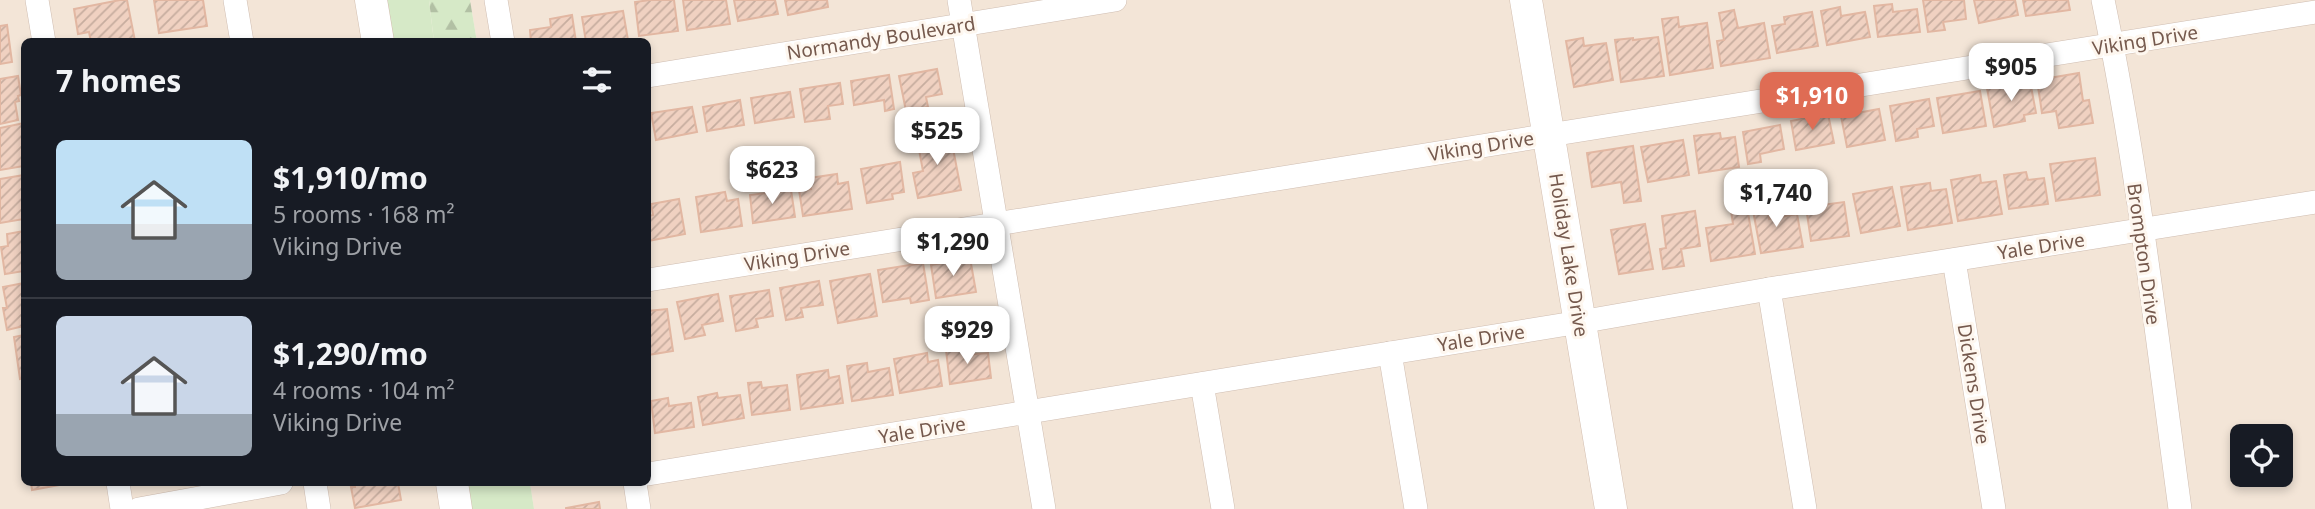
<!DOCTYPE html>
<meta charset="utf-8">
<style>
body{margin:0;font-family:"Noto Sans",sans-serif;background:#20242c;color:#f1f3f6;height:100vh;display:flex;flex-direction:column;font-size:26px;white-space:nowrap}
*{box-sizing:border-box;margin:0}
p{font-size:23px;color:#9ea1a6}
.icon{flex:none;width:38px;height:38px;fill:none;stroke:currentColor;stroke-width:2;stroke-linecap:round;stroke-linejoin:round}
.map{position:relative;flex:1;overflow:hidden}
.details{position:absolute;left:21px;top:38px;width:630px;height:448px;display:flex;flex-direction:column;background:#171b24;border-radius:10px;box-shadow:0 4px 10px #0003}
.details>*{flex:none}
.controls{position:absolute;left:2230px;top:424px;display:grid;gap:14px}
.controls a{display:grid;place-items:center;width:63px;height:63px;border-radius:10px;background:#171b24;box-shadow:0 4px 10px #0003;font-size:35px}
.price{position:absolute;translate:-50% -60px;padding:0 16px;border-radius:14px;background:#fff;color:#222;font-size:23px;line-height:46px;filter:drop-shadow(0 2px 4px #0008)}
.price::after{content:'';position:absolute;left:50%;top:42px;width:21px;height:16px;margin-left:-10px;background:inherit;clip-path:polygon(0 0,100% 0,50% 100%)}
.price.active{background:#df6c54;color:#fff}
ul{padding:0;list-style:none}
li{display:flex;align-items:center;gap:21px;height:175px;padding:0 35px}
li+li{border-top:2px solid #363941}
li span{display:grid;place-items:center;flex:none;width:196px;height:140px;border-radius:10px;color:#555}
li>.icon{margin-inline-start:auto}
span .icon{width:84px;height:84px;fill:#fffc;stroke-width:1}
li b{font-size:30px}
h2{display:flex;justify-content:space-between;align-items:center;height:84px;padding:0 35px;font-size:30px}
.map>svg:first-child{display:block}
.residential{fill:#f3e5d7;fill-rule:evenodd}
.grass{fill:#d6e9c7}
.forest{fill:url(#forest-firs)}
.building{fill:url(#building-hatch);stroke:#e2b7a2;stroke-width:2}
.lines{fill:none;stroke-linecap:round;stroke-linejoin:round}
.street-casing{stroke:#cfbdb1;stroke-width:24}
.secondary-casing{stroke:#d2bdaf;stroke-width:33}
.street{stroke:#fff;stroke-width:23}
.secondary{stroke:#fff;stroke-width:32}
.labels{text-anchor:middle;stroke-width:6;stroke-linejoin:round;paint-order:stroke}
.street-label{font-size:19px;fill:#75594d;stroke:#fef7ef}
</style>
<div class="map">
<svg width="2315" height="509" viewBox="0 0 2315 509">
<defs>
<pattern id="forest-firs" width="22" height="20" patternUnits="userSpaceOnUse" patternTransform="scale(1.75)"><rect width="22" height="20" fill="#d6e9c7"/><path d="M5 1l3.5 6h-7zM16 11l3.5 6h-7z" fill="#b2c0a4"/></pattern>
<pattern id="building-hatch" width="6" height="6" patternUnits="userSpaceOnUse" patternTransform="scale(1.75)"><rect width="6" height="6" fill="#f0d1c1"/><path d="M-1 1l2-2M0 6l6-6M5 7l2-2" fill="none" stroke="#c7ad9f"/></pattern>
</defs>
<rect width="100%" height="100%" fill="#fbf3e8"/>
<g class="residential">
<path d="M0,0H360L367,42H24V483H440L444,509H0Z"/>
<path d="M470,0H2315V509H534L530,483H648V42H477ZM2242,436H2280V474H2242Z"/>
</g>
<g class="grass">
<path d="M380,0H429L434,42H387Z"/>
<path d="M461,483H530L534,509H465Z"/>
</g>
<path class="forest" d="M429,0H470L477,42H434Z"/>
<g class="building">
<path d="M120,0H127L135,41L91,42L89,32L78,34L74,9Z"/>
<path d="M154,0H203L207,26L159,33Z"/>
<path d="M650,0H674L678,31L639,36L635,2Z"/>
<path d="M683,0H726L730,24L687,30Z"/>
<path d="M734,0H775L778,14L738,21Z"/>
<path d="M785,0H827L828,7L788,15Z"/>
<path d="M1923,0H1964L1966,19L1943,22L1945,30L1928,32Z"/>
<path d="M1974,0H2015L2018,15L1979,23Z"/>
<path d="M2023,0H2068L2070,10L2026,16Z"/>
<path d="M1892,4L1893,12L1917,9L1920,32L1878,37L1874,6Z"/>
<path d="M1840,7L1841,16L1865,12L1870,37L1827,45L1821,11Z"/>
<path d="M1734,10L1738,28L1764,23L1770,58L1721,66L1717,41L1724,40L1719,13Z"/>
<path d="M623,11L628,40L586,42L582,17Z"/>
<path d="M1812,12L1818,46L1777,53L1772,26L1785,24L1784,17Z"/>
<path d="M572,15L576,42H531L530,30L551,27L550,19Z"/>
<path d="M1678,17L1679,27L1707,23L1713,68L1670,75L1662,19Z"/>
<path d="M7,25L12,62L0,64V26Z"/>
<path d="M1658,37L1664,76L1621,82L1615,40L1633,38V40Z"/>
<path d="M1583,38L1584,46L1606,43L1613,80L1574,87L1566,41Z"/>
<path d="M937,69L942,94L926,97L928,107L906,111L899,76Z"/>
<path d="M2079,73L2083,101L2089,100L2093,123L2059,128L2056,111L2042,113L2037,80Z"/>
<path d="M889,75L894,109L885,111L884,100L854,105L851,81Z"/>
<path d="M18,76L21,95L18,96L19,101L15,102L18,120L0,124V79Z"/>
<path d="M2030,81L2036,113L2024,115L2025,121L1994,127L1987,88Z"/>
<path d="M840,83L843,104L828,106L830,119L805,122L800,89Z"/>
<path d="M1980,91L1986,126L1943,133L1937,98Z"/>
<path d="M790,92L794,117L755,123L751,98Z"/>
<path d="M1929,99L1934,126L1917,129L1918,137L1896,141L1890,106Z"/>
<path d="M740,100L744,125L707,131L703,107Z"/>
<path d="M692,107L697,132L656,140L651,113Z"/>
<path d="M1879,109L1885,140L1847,147L1841,116Z"/>
<path d="M1828,114L1834,143L1796,150L1791,121Z"/>
<path d="M24,123V144H22L24,166L0,170V128Z"/>
<path d="M1780,125L1784,149L1760,154L1761,162L1748,164L1743,132Z"/>
<path d="M950,133L961,190L918,198L913,173L923,171L917,139Z"/>
<path d="M1720,133L1721,139L1735,137L1739,167L1699,173L1694,136Z"/>
<path d="M1683,140L1689,175L1648,182L1641,147Z"/>
<path d="M1633,146L1641,201L1624,203L1621,182L1592,187L1587,153Z"/>
<path d="M2095,158L2100,195L2056,201L2050,164Z"/>
<path d="M900,162L904,192L892,194L893,199L867,203L861,169Z"/>
<path d="M2026,172L2028,180L2044,178L2048,204L2009,209L2004,175Z"/>
<path d="M837,174L838,184L848,182L852,209L803,216L799,190L811,189L809,178Z"/>
<path d="M24,175V219L0,223V179Z"/>
<path d="M1980,175L1981,183L1996,181L2002,214L1958,221L1951,180Z"/>
<path d="M1930,183L1931,191L1946,189L1952,223L1908,230L1901,187Z"/>
<path d="M1892,187L1900,226L1861,233L1853,194Z"/>
<path d="M791,190L795,217L753,223L750,195Z"/>
<path d="M725,192L727,201L738,199L742,226L701,232L696,197Z"/>
<path d="M1766,198L1769,219L1797,214L1803,247L1761,253L1751,200Z"/>
<path d="M679,199L685,234L648,241V216L653,215L651,204Z"/>
<path d="M1746,201L1755,254L1711,261L1706,228L1733,224L1730,204Z"/>
<path d="M1844,202L1849,236L1811,241L1806,207Z"/>
<path d="M1695,211L1700,246L1681,249L1684,266L1663,269L1660,249L1666,248L1662,216Z"/>
<path d="M1645,224L1653,269L1619,274L1611,230Z"/>
<path d="M24,231V271L5,274L1,247L8,246L7,234Z"/>
<path d="M970,258L976,292L936,298L931,265Z"/>
<path d="M923,263L929,300L911,303L910,298L883,302L878,270Z"/>
<path d="M870,274L877,316L838,323L830,281Z"/>
<path d="M819,281L823,305L801,308L803,317L786,320L780,288Z"/>
<path d="M24,283V326L7,330L3,308H7L3,287Z"/>
<path d="M769,290L773,316L756,319L758,327L736,331L730,296Z"/>
<path d="M718,294L723,321L702,325L705,335L685,339L677,302Z"/>
<path d="M667,309L673,351L648,355V311Z"/>
<path d="M24,335V378L20,379L14,337Z"/>
<path d="M965,348L966,355L988,353L991,378L950,384L946,350Z"/>
<path d="M927,353L928,362L938,360L942,386L900,393L894,359Z"/>
<path d="M867,363L868,372L889,368L893,395L852,401L847,366Z"/>
<path d="M828,370L829,378L839,376L843,403L801,409L797,375Z"/>
<path d="M761,382L762,388L787,385L790,410L752,415L748,383Z"/>
<path d="M717,393L718,398L740,395L744,418L703,425L698,397Z"/>
<path d="M668,398L669,406L691,403L694,427L655,433L651,401Z"/>
<path d="M31,483H70L32,490Z"/>
<path d="M355,483H398L401,500L355,508L351,487H355Z"/>
<path d="M599,502L600,509H566V508Z"/>
</g>
<g class="lines">
<defs>
<g id="street">
<path d="M37,0L44,42"/>
<path d="M235,0L242,42"/>
<path d="M496,0L503,42"/>
<path d="M959,0L1044,509"/>
<path d="M2103,0C2138,168 2157,339 2180,509"/>
<path d="M648,76L1115,0"/>
<path d="M1954,260L1994,509"/>
<path d="M648,280L2315,12"/>
<path d="M1769,289L1805,509"/>
<path d="M1390,353L1416,509"/>
<path d="M1202,384L1223,509"/>
<path d="M648,474L1580,322L1769,289L2315,202"/>
<path d="M118,483L122,509"/>
<path d="M315,483L319,509"/>
<path d="M635,483L639,509"/>
<path d="M139,509L281,483"/>
</g>
<g id="secondary">
<path d="M371,0L378,42"/>
<path d="M1526,0L1611,509"/>
<path d="M452,483L456,509"/>
</g>
</defs>
<use href="#street" class="street-casing"/>
<use href="#secondary" class="secondary-casing"/>
<use href="#street" class="street"/>
<use href="#secondary" class="secondary"/>
</g>
<g class="labels">
<g class="street-label">
<text transform="translate(881 38) rotate(-9)" y="7">Normandy Boulevard</text>
<text transform="translate(2145 40) rotate(-9)" y="7">Viking Drive</text>
<text transform="translate(1481 146) rotate(-9)" y="7">Viking Drive</text>
<text transform="translate(2041 246) rotate(-9)" y="7">Yale Drive</text>
<text transform="translate(2144 254) rotate(82)" y="7">Brompton Drive</text>
<text transform="translate(1569 255) rotate(81)" y="7">Holiday Lake Drive</text>
<text transform="translate(797 256) rotate(-9)" y="7">Viking Drive</text>
<text transform="translate(1481 338) rotate(-9)" y="7">Yale Drive</text>
<text transform="translate(1974 384) rotate(81)" y="7">Dickens Drive</text>
<text transform="translate(922 430) rotate(-9)" y="7">Yale Drive</text>
</g>
</g>
</svg>
<div class="controls">
<a><svg class="icon" aria-label="locate" viewBox="0 0 24 24"><circle cx="12" cy="12" r="6"/><path d="M12 2v4M12 18v4M2 12h4M18 12h4"/></svg></a>
</div>
<b class="price" style="left:2011px;top:103px">$905</b>
<b class="price active" style="left:1812px;top:132px">$1,910</b>
<b class="price" style="left:937px;top:167px">$525</b>
<b class="price" style="left:772px;top:206px">$623</b>
<b class="price" style="left:1776px;top:229px">$1,740</b>
<b class="price" style="left:953px;top:278px">$1,290</b>
<b class="price" style="left:967px;top:366px">$929</b>
<section class="details">
<h2>7 homes<svg class="icon" aria-label="filters" viewBox="0 0 24 24"><path d="M4 7h16M4 17h16"/><circle cx="9" cy="7" r="2"/><circle cx="15" cy="17" r="2"/></svg></h2>
<ul>
<li><span style="background:linear-gradient(#bfe0f5 60%,#9aa5b1 0)"><svg class="icon" aria-label="home" viewBox="0 0 24 24"><path d="M3 11l9-7 9 7M6 9v11h12V9"/></svg></span><div><b>$1,910/mo</b><p>5 rooms · 168 m²</p><p>Viking Drive</p></div></li>
<li><span style="background:linear-gradient(#c9d6e8 70%,#9aa5b1 0)"><svg class="icon" aria-label="home" viewBox="0 0 24 24"><path d="M3 11l9-7 9 7M6 9v11h12V9"/></svg></span><div><b>$1,290/mo</b><p>4 rooms · 104 m²</p><p>Viking Drive</p></div></li>
</ul>
</section>
</div>
